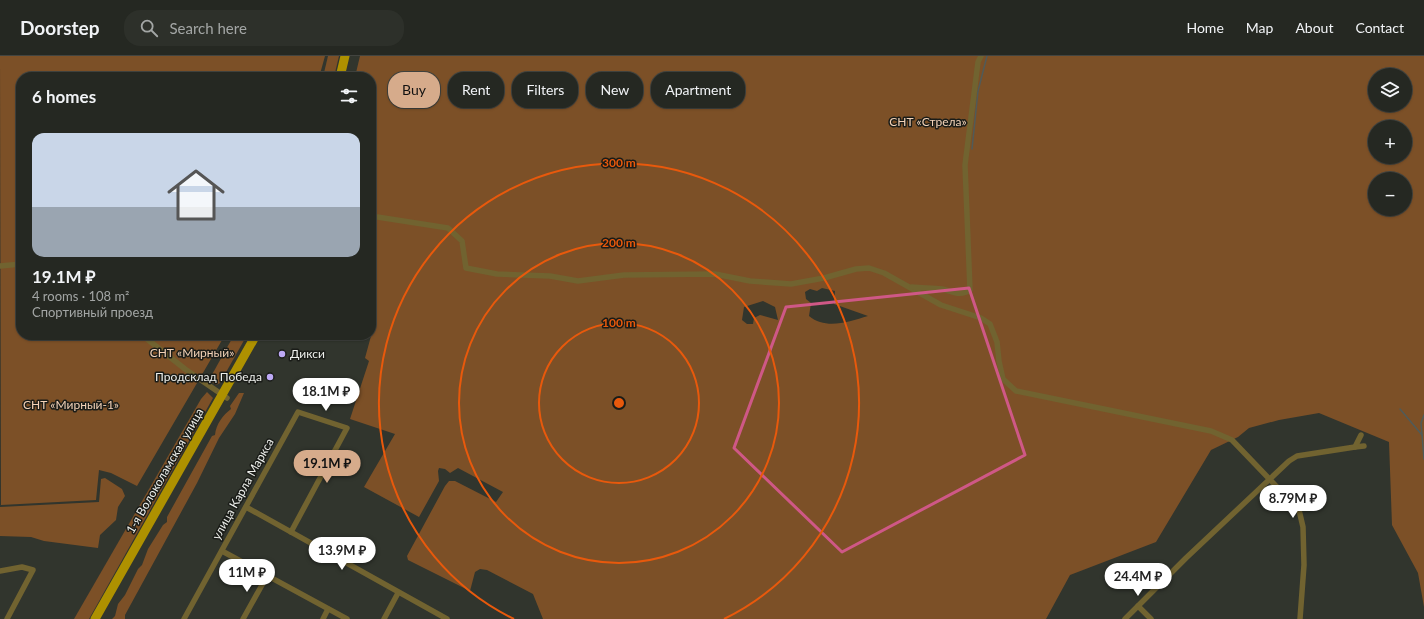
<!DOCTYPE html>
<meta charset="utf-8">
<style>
body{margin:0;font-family:Lato,sans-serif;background:#2d302a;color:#f1f3f6;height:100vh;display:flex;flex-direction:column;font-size:15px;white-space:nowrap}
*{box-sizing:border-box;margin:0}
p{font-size:13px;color:#a3a6a5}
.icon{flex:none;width:22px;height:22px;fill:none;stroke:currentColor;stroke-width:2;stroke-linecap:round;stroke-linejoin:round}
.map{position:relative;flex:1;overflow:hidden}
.details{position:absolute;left:16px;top:16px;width:360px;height:268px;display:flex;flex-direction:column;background:#252822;border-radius:16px;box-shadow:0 1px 3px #0004,0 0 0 1px #424440}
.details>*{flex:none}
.guide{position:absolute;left:388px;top:16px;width:380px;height:36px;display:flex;gap:8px}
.tools{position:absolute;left:1368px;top:12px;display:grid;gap:8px}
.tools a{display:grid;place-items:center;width:44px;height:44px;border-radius:50%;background:#252822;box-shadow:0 1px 3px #0004,0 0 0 1px #424440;font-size:20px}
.price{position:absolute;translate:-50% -34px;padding:0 9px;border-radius:14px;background:#fff;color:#222;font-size:13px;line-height:26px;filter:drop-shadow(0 1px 2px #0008)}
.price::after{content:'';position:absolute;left:50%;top:24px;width:12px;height:9px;margin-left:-6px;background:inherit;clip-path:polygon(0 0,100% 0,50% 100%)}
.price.active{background:#d6ab8b;color:#111}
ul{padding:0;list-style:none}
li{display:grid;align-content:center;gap:8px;height:212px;padding:0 16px}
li+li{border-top:1px solid #424440}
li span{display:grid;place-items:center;height:124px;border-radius:12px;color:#555}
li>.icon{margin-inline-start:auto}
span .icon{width:72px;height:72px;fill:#fffc;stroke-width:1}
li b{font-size:17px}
h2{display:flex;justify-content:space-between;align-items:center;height:48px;padding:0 16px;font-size:17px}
.pill{padding:0 14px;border-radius:16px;background:#252822;box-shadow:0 1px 3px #0004,0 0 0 1px #424440;font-size:14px;line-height:36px}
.pill.active{background:#d6ab8b;color:#111}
header{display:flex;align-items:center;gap:24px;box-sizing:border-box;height:56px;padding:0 20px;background:#252822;border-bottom:1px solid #424440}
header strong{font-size:19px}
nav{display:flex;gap:22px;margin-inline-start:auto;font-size:14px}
.search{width:280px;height:36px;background:#2d302a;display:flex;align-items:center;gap:10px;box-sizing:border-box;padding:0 14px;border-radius:16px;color:#a3a6a5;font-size:15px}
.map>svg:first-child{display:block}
.green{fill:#7c5027;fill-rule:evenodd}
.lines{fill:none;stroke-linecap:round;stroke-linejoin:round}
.stream{stroke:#505b59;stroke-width:1.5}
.minor{stroke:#716330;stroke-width:5.5}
.primary{stroke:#ae9100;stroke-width:9}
.marked{fill:none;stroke:#cf5886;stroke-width:3;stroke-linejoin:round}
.ring{fill:none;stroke:#e8590c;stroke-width:2}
.poi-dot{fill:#bda9f5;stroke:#1a1c18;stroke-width:1.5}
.labels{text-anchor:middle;stroke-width:3;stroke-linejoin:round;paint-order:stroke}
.park-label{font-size:12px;fill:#f4d3b8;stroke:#1a1c18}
.poi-label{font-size:12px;fill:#edefeb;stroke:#1a1c18;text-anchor:start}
.street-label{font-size:12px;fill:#edefeb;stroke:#1a1c18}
.centre{fill:#e8590c;stroke:#1a1c18;stroke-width:2}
.ring-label{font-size:12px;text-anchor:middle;font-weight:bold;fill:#e8590c;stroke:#1a1c18;stroke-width:3;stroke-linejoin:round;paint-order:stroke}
</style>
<header>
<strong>Doorstep</strong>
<div class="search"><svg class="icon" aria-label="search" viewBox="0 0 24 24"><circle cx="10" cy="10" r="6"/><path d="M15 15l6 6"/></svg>Search here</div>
<nav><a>Home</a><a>Map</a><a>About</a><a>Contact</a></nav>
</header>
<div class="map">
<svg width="1424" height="563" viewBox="0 0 1424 563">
<rect width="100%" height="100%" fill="#31352d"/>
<g class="green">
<path d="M0,0H325L320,18L315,17L314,21H21V279H225L137,430L111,417L99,414L96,444L1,449Z"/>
<path d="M328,0H339L334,21H323Z"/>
<path d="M360,0H1424V551L1418,517L1392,469L1389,386L1319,357L1279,364L1249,372L1238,381L1211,394L1156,486L1070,519L1046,563H543L533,538L487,514L480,513L475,516L470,535L408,504L407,500L445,430L449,425H455L496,446L503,436L458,412L450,417L445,413L439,412L438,415L439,425L419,461L364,431L395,378L350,363L369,305L365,302L371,280L370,279L371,21H355ZM1375,19H1405V49H1375ZM1375,71H1405V101H1375ZM1375,123H1405V153H1375ZM822,232L835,235L834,248L868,260C848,266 826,274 809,260L811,247L806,243L805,236L810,233L817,235ZM763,245L775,251L778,264L760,259L754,262L753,268H747L742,264L744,251Z"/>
<path d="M234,279H247L220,327L216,329L209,324Z"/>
<path d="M207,336L213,342L89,563H74L201,343Z"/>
<path d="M239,337H244L235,358L219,382L197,427L125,559V563H112L115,560L118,548L125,539L138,513L142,509L148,493L163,469L167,466V461L212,380L215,379C216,368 223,359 231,353L230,350Z"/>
<path d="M105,422L122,433L125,440L118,451L116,464L100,479L98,492L44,485L31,481L0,480V451L99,446L101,423Z"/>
</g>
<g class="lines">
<g class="stream">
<path d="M972,93L978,35L987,0"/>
<path d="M1400,353L1422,379"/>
<path d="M1424,359L1421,367L1424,403"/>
</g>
<g class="minor">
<path d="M371,160L448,172L462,185L466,212L497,218L550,220L578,225L624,219L715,218L750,225L791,228L824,222L856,213L869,212L884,217L941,249L981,262L990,268L997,286L999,305L1003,323L1016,335L1211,375L1232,384L1299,454L1303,471L1304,509L1300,563"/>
<path d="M0,210L21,208"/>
<path d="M912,231C922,232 932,232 942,233C952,235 960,241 970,234L965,109L978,6L981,0"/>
<path d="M142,279L185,313L227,342"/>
<path d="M1355,391L1364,390"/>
<path d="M246,451L447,563"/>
<path d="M222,495L347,563"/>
<path d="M0,515L22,511L33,514L7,563"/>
<path d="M1138,550L1186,502L1289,405L1297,400L1355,391L1361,379"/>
<path d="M184,563L298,356L347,372L291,476"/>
<path d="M243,563L267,520"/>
<path d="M323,563L328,553"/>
<path d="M384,563L398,537"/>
<path d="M1125,563L1138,550L1151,563"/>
</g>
<g class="primary">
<path d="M340,21L345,0"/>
<path d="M95,563L256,279"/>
</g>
</g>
<path class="marked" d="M969,232L1025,399L842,496L734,392L786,251Z"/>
<g class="ring">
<circle cx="619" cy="347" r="80"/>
<circle cx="619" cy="347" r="160"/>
<path d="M514 563A240 240 0 1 1 724 563"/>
</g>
<g class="poi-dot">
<circle cx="282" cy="298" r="4"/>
<circle cx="270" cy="321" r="4"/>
</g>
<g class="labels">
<g class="park-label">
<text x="928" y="70">СНТ «Стрела»</text>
<text x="192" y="301">СНТ «Мирный»</text>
<text x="71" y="353">СНТ «Мирный-1»</text>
</g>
<g class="poi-label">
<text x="290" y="302">Дикси</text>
<text x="262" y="325" text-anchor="end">Продсклад Победа</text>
</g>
<g class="street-label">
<text transform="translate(165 415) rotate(-60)" y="4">1-я Волоколамская улица</text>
<text transform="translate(243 433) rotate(-61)" y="4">улица Карла Маркса</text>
</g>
</g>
<circle cx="619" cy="347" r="6" class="centre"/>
<g class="ring-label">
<text x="619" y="111">300 m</text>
<text x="619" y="191">200 m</text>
<text x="619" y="271">100 m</text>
</g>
</svg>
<div class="tools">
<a><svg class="icon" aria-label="layers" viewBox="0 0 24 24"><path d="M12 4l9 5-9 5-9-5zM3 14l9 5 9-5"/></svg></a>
<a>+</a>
<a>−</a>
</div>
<b class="price" style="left:326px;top:356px">18.1M ₽</b>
<b class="price active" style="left:327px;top:428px">19.1M ₽</b>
<b class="price" style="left:1293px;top:463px">8.79M ₽</b>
<b class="price" style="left:342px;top:515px">13.9M ₽</b>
<b class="price" style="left:247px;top:537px">11M ₽</b>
<b class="price" style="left:1138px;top:541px">24.4M ₽</b>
<div class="guide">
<a class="pill active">Buy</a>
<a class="pill">Rent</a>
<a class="pill">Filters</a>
<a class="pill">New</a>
<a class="pill">Apartment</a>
</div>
<section class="details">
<h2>6 homes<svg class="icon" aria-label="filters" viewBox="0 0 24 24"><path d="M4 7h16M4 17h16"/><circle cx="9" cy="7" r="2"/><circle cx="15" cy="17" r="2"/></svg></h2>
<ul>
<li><span style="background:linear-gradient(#c9d6e8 60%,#9aa5b1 0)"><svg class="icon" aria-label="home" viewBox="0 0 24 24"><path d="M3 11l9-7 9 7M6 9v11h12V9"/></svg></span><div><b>19.1M ₽</b><p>4 rooms · 108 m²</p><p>Спортивный проезд</p></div></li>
</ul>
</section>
</div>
